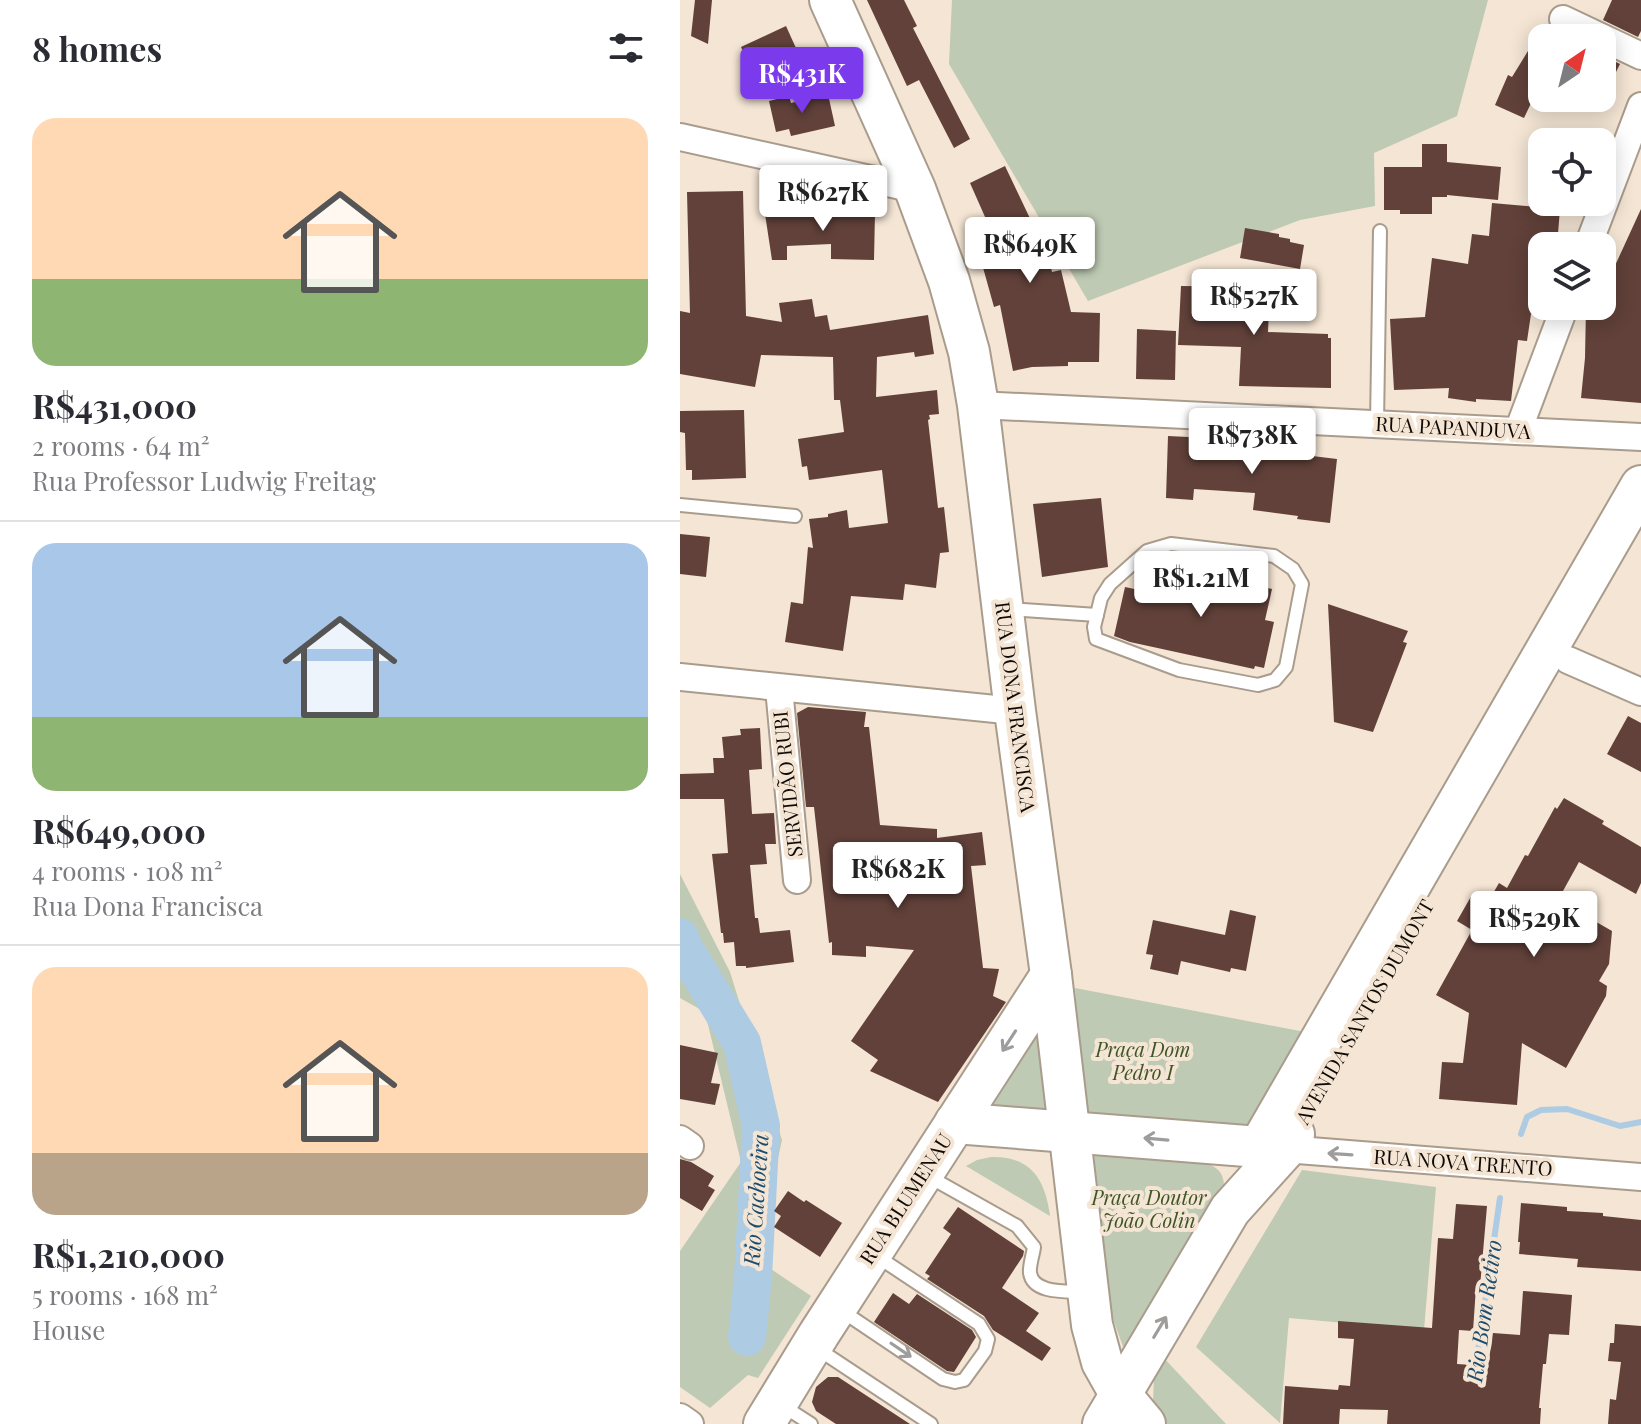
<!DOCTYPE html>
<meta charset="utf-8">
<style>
body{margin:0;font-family:"Playfair Display",serif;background:#f2f2f3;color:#2b2b33;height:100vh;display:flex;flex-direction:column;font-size:30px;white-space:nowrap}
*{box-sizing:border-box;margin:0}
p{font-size:26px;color:#7c7c81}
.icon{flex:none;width:44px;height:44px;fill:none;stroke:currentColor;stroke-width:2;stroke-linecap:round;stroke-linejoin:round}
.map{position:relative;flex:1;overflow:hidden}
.side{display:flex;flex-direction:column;background:#fff;width:680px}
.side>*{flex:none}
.needle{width:52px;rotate:35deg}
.controls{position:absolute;left:848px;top:24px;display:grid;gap:16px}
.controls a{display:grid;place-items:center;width:88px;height:88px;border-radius:16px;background:#fff;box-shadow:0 4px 20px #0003;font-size:40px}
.price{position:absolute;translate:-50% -68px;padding:0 18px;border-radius:8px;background:#fff;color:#222;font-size:26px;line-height:52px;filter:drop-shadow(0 2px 4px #0008)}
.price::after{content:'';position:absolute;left:50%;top:48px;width:24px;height:18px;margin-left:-12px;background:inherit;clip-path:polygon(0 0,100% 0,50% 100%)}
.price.on{background:#7c3aed;color:#fff}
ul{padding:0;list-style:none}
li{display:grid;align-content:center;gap:16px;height:424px;padding:0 32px}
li+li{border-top:2px solid #e1e1e2}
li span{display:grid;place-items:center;height:248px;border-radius:24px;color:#555}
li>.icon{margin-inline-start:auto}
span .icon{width:144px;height:144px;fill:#fffc;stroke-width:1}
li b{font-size:34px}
h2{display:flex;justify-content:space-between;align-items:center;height:96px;padding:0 32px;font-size:34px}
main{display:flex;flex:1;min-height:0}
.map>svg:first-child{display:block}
.green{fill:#becab4}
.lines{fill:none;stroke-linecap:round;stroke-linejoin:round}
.stream{stroke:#adcbe3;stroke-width:6}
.river{stroke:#adcbe3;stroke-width:38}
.building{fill:#61413a}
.lane-casing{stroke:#a99c8c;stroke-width:16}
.street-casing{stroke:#a99c8c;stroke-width:30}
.primary-casing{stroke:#a99c8c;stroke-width:44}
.lane{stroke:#fff;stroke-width:12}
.street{stroke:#fff;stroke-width:26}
.primary{stroke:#fff;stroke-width:40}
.oneway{stroke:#9f9d9b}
.labels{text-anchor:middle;stroke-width:8;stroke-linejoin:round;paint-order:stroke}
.street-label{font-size:20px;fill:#0f0a06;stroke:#f4e5d4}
.park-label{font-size:20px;font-style:italic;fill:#3e5526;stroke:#f4e5d4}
.water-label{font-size:22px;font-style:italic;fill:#1b4b6d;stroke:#f4e5d4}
</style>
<main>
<section class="side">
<h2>8 homes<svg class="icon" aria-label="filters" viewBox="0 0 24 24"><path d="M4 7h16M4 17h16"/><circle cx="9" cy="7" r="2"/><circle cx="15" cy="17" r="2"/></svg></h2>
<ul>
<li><span style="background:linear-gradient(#ffd9b3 65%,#8fb573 0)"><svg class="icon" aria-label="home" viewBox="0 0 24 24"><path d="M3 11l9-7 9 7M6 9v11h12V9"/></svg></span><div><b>R$431,000</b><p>2 rooms · 64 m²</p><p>Rua Professor Ludwig Freitag</p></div></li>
<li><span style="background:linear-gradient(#a9c7e8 70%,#8fb573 0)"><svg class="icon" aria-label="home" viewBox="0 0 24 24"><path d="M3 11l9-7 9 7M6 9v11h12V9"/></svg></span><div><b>R$649,000</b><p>4 rooms · 108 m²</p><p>Rua Dona Francisca</p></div></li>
<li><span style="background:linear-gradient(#ffd9b3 75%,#b9a48a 0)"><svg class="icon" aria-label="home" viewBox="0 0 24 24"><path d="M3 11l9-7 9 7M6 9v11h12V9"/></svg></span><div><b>R$1,210,000</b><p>5 rooms · 168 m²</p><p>House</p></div></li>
</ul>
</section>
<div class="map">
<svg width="961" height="1424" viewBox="0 0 961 1424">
<rect width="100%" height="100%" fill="#f4e5d4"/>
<g class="green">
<path d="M272,0H808L777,116L694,153L695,206L620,220L408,301L269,64Z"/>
<path d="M0,874L50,972L102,1140L84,1221L82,1263L131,1296L78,1378L68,1375L30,1408L0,1387V1251L61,1162L25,1012L0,998Z"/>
<path d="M395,988L625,1032L568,1128L404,1116Z"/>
<path d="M359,1025L367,1112L304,1107Z"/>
<path d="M410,1148L526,1163C538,1168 543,1172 544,1185L446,1355L432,1316L424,1272Z"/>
<path d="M311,1157C351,1156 365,1179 370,1216L286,1166L297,1160Z"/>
<path d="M622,1170L756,1187L744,1330L609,1318L600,1423L516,1347Z"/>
<path d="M480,1354L546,1424H485L473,1401L474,1377Z"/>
</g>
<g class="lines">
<g class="stream">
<path d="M841,1134L847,1117L861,1110L887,1109L940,1126L961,1122"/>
<path d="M795,1372L820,1198"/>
</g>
<path class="river" d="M0,937L2,945L62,1043L81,1126L73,1276L67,1337"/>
</g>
<g class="building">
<path d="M15,0H32L28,44L11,36Z"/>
<path d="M187,0H224L237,26L233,28L290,139L274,148L239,80L227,86Z"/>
<path d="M932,0H961V31L958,37L923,20Z"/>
<path d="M106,26L120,57L75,78L61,47Z"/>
<path d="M862,28V103L853,99L844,118L815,105L828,75L832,77Z"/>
<path d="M922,55L940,64L922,100Z"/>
<path d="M148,94L155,126L111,136L109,129L96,132L89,101L109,96L111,103Z"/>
<path d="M742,144H767V162L821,167L818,200L767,195V197H752V214H720V210H704V167H742Z"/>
<path d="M325,166L365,250H367L372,272L381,270L391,312L420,313L419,362H388V366L352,367L333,371L320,305L314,307L297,246L317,244L290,183Z"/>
<path d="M63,191L66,316L102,322L99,303L132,299L135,317L147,315L150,330L248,315L254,354L235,357L234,352L197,357L196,397L257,390L259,414L249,415L250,419L248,420L258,508L264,507L269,552L260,553L256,588L225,584L223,600L171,596L163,651L105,642L111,602L123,604L128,547L133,548L129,519L148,517V514L167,510L169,528L208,523L202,470L129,480L127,466L122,467L118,439L164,432L160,400H154L153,357L81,355L75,387L0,374V311L10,313L7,192Z"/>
<path d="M812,203L880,209L877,246H862V262L856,315L851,314L847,341L838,340L831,401L796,399V402L768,398L769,388L714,390L710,319L745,317L752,258L788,264L792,234L809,236Z"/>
<path d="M961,209V403L901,398L905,358L906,306H922V294Z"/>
<path d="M127,212L195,213L194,260L151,259V244L107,246V260H92L85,214Z"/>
<path d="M565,228L599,234V237L610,239V242L624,245L620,269L560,258Z"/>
<path d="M501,286L590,287L588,332L648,334V338H651V388L559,386L561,347L498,345Z"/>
<path d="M457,329L496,331L495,380L456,379Z"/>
<path d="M64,410L66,478L12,480V470H6L5,433L0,432V411Z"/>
<path d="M488,436L570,440L569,454L624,460V455L657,459L650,523L617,519L618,516L573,510L575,493L514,489L513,500L486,498Z"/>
<path d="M421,498L428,567L362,577L353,504Z"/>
<path d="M0,534L30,537L26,577L0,574Z"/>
<path d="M497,568L592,589L585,620L594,622L584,668L575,666L574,669L450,642L434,636L445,587L483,595L487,580L494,581Z"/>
<path d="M648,604L728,631L723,642L727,643L693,732L654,722Z"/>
<path d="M128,707L186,712L184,727H189L200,825L257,829V838L302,832L306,865L291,866L303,968L319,969L313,996L326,1002L258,1102L190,1071L198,1060L171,1041L234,950L186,946V957L152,955V942L149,943L134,807H126L117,713Z"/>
<path d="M948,716L961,723V772L927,754Z"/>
<path d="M80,728L82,769L69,770L72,814L94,813L96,844H85L87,864L70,865L75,918H78L80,933L110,930L114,962L66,968V966H56L54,942L44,943L43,933H41L32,854L48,853L44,799H0V774L34,773L33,758H44L42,737L61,735L60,729Z"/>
<path d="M884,798L924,821L922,824L961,847V883L956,894L899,862L878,900L932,931L929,964L919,981L927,986L926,996L886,1068L842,1043L837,1105L759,1099L762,1062L783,1063L789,1013L756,995L792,930L777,921L793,893L808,902L819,883L827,888L845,855L848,856L875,807L877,809Z"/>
<path d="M550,910L576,916L566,971L551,968L550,972L501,961L498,975L470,969L473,955L466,954L473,920L545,935Z"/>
<path d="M0,1045L38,1053L31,1083L40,1084L35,1105L0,1099Z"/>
<path d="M0,1159L11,1162L34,1176L28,1186L35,1190L22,1211L0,1198Z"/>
<path d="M108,1191L124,1202L126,1200L162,1223L140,1257L94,1227L101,1216L94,1211Z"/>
<path d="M841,1203L887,1207V1211L923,1213V1216L961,1220V1271L897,1267L898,1259L839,1254L840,1242H838Z"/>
<path d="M776,1204L807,1206L800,1287H796L793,1331L779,1330L777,1364L808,1366L813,1333L840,1335L843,1291L892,1295L889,1335L869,1334L866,1364H863L859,1408H861L860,1424H707L708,1410L660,1409L659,1424H603L605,1386L658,1390L659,1385L670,1386L674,1339L658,1338V1321L752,1328L758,1238L773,1239Z"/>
<path d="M278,1207L344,1251L343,1256L322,1288L359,1313L346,1331L371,1348L362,1361L313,1330L304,1316L247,1279L250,1276L245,1273L271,1234L263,1228Z"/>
<path d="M213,1293L229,1304L237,1294L292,1330L296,1337L274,1372L267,1371L194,1322Z"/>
<path d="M935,1324L961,1326V1424H928L930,1399L936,1400L941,1362L928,1361L930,1343H934Z"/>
<path d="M148,1377H158L230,1424H156L136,1411L132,1402L136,1387Z"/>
</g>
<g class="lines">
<defs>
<g id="lane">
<path d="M697,424L700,231"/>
<path d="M0,505L115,516"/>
<path d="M491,544L594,556L613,569L622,584L606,667L595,680L578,685L499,670L416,639L414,627L421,598L430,584L467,551Z"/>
<path d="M328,609L417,615"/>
<path d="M246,1175L337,1226L354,1247C353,1255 349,1266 350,1273C353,1294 387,1291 402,1292"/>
<path d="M162,1311L263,1379L275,1382L284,1380L305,1351L308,1339L299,1324L195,1255"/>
<path d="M138,1349L251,1424"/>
<path d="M100,1404L131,1424"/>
</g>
<g id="street">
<path d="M883,19L961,56"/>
<path d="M0,137L235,189"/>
<path d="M908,246L961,106"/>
<path d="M298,405L961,437"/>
<path d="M838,431L885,306"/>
<path d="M888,660L961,692"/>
<path d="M0,677L335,711"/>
<path d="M99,688L117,880"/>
<path d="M0,1139L10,1146"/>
<path d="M605,1149L961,1177"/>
<path d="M0,1417L10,1424"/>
</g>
<g id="primary">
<path d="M150,0L235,189L269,281L289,352L298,405L335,711L371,975L412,1325L422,1362L440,1394L465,1424"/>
<path d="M275,1123L579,1147L961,486"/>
<path d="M84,1424L139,1334L371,975"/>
<path d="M423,1424L550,1210L605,1149L614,1134"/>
</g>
</defs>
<use href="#lane" class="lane-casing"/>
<use href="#street" class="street-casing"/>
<use href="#primary" class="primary-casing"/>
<use href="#lane" class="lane"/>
<use href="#street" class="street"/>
<use href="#primary" class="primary"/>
</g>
<defs><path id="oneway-shaft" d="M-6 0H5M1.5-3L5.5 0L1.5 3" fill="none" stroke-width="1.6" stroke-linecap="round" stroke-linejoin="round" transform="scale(2)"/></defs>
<g class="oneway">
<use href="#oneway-shaft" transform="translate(329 1041) rotate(123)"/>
<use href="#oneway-shaft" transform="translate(476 1139) rotate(-175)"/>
<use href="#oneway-shaft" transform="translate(660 1154) rotate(-176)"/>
<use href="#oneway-shaft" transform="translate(480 1327) rotate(-59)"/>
<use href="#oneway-shaft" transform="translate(221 1350) rotate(34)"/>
</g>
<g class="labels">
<g class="street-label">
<text transform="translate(773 428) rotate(3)" y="7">RUA PAPANDUVA</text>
<text transform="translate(335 707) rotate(83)" y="7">RUA DONA FRANCISCA</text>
<text transform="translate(108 784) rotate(-96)" y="7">SERVIDÃO RUBI</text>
<text transform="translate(685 1012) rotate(-60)" y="7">AVENIDA SANTOS DUMONT</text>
<text transform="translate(783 1163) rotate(4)" y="7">RUA NOVA TRENTO</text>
<text transform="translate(226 1199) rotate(-57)" y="7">RUA BLUMENAU</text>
</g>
<g class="park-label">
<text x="463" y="1057">Praça Dom<tspan x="463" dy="23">Pedro I</tspan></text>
<text x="469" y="1205">Praça Doutor<tspan x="469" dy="23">João Colin</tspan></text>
</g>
<g class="water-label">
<text transform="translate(76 1200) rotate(-86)" y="8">Rio Cachoeira</text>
<text transform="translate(804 1311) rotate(-82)" y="8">Rio Bom Retiro</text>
</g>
</g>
</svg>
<div class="controls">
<a><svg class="needle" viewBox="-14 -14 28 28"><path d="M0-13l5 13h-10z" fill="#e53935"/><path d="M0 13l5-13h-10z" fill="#7c7c81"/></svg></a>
<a><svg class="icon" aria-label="locate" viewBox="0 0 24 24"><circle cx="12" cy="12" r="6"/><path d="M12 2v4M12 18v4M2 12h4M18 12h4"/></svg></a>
<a><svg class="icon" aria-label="layers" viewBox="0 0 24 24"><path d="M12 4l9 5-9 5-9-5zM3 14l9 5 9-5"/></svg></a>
</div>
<b class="price on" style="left:122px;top:115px">R$431K</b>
<b class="price" style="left:143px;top:233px">R$627K</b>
<b class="price" style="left:350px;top:285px">R$649K</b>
<b class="price" style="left:574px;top:337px">R$527K</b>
<b class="price" style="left:572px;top:476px">R$738K</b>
<b class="price" style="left:521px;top:619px">R$1.21M</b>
<b class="price" style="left:218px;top:910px">R$682K</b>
<b class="price" style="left:854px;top:959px">R$529K</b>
</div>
</main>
